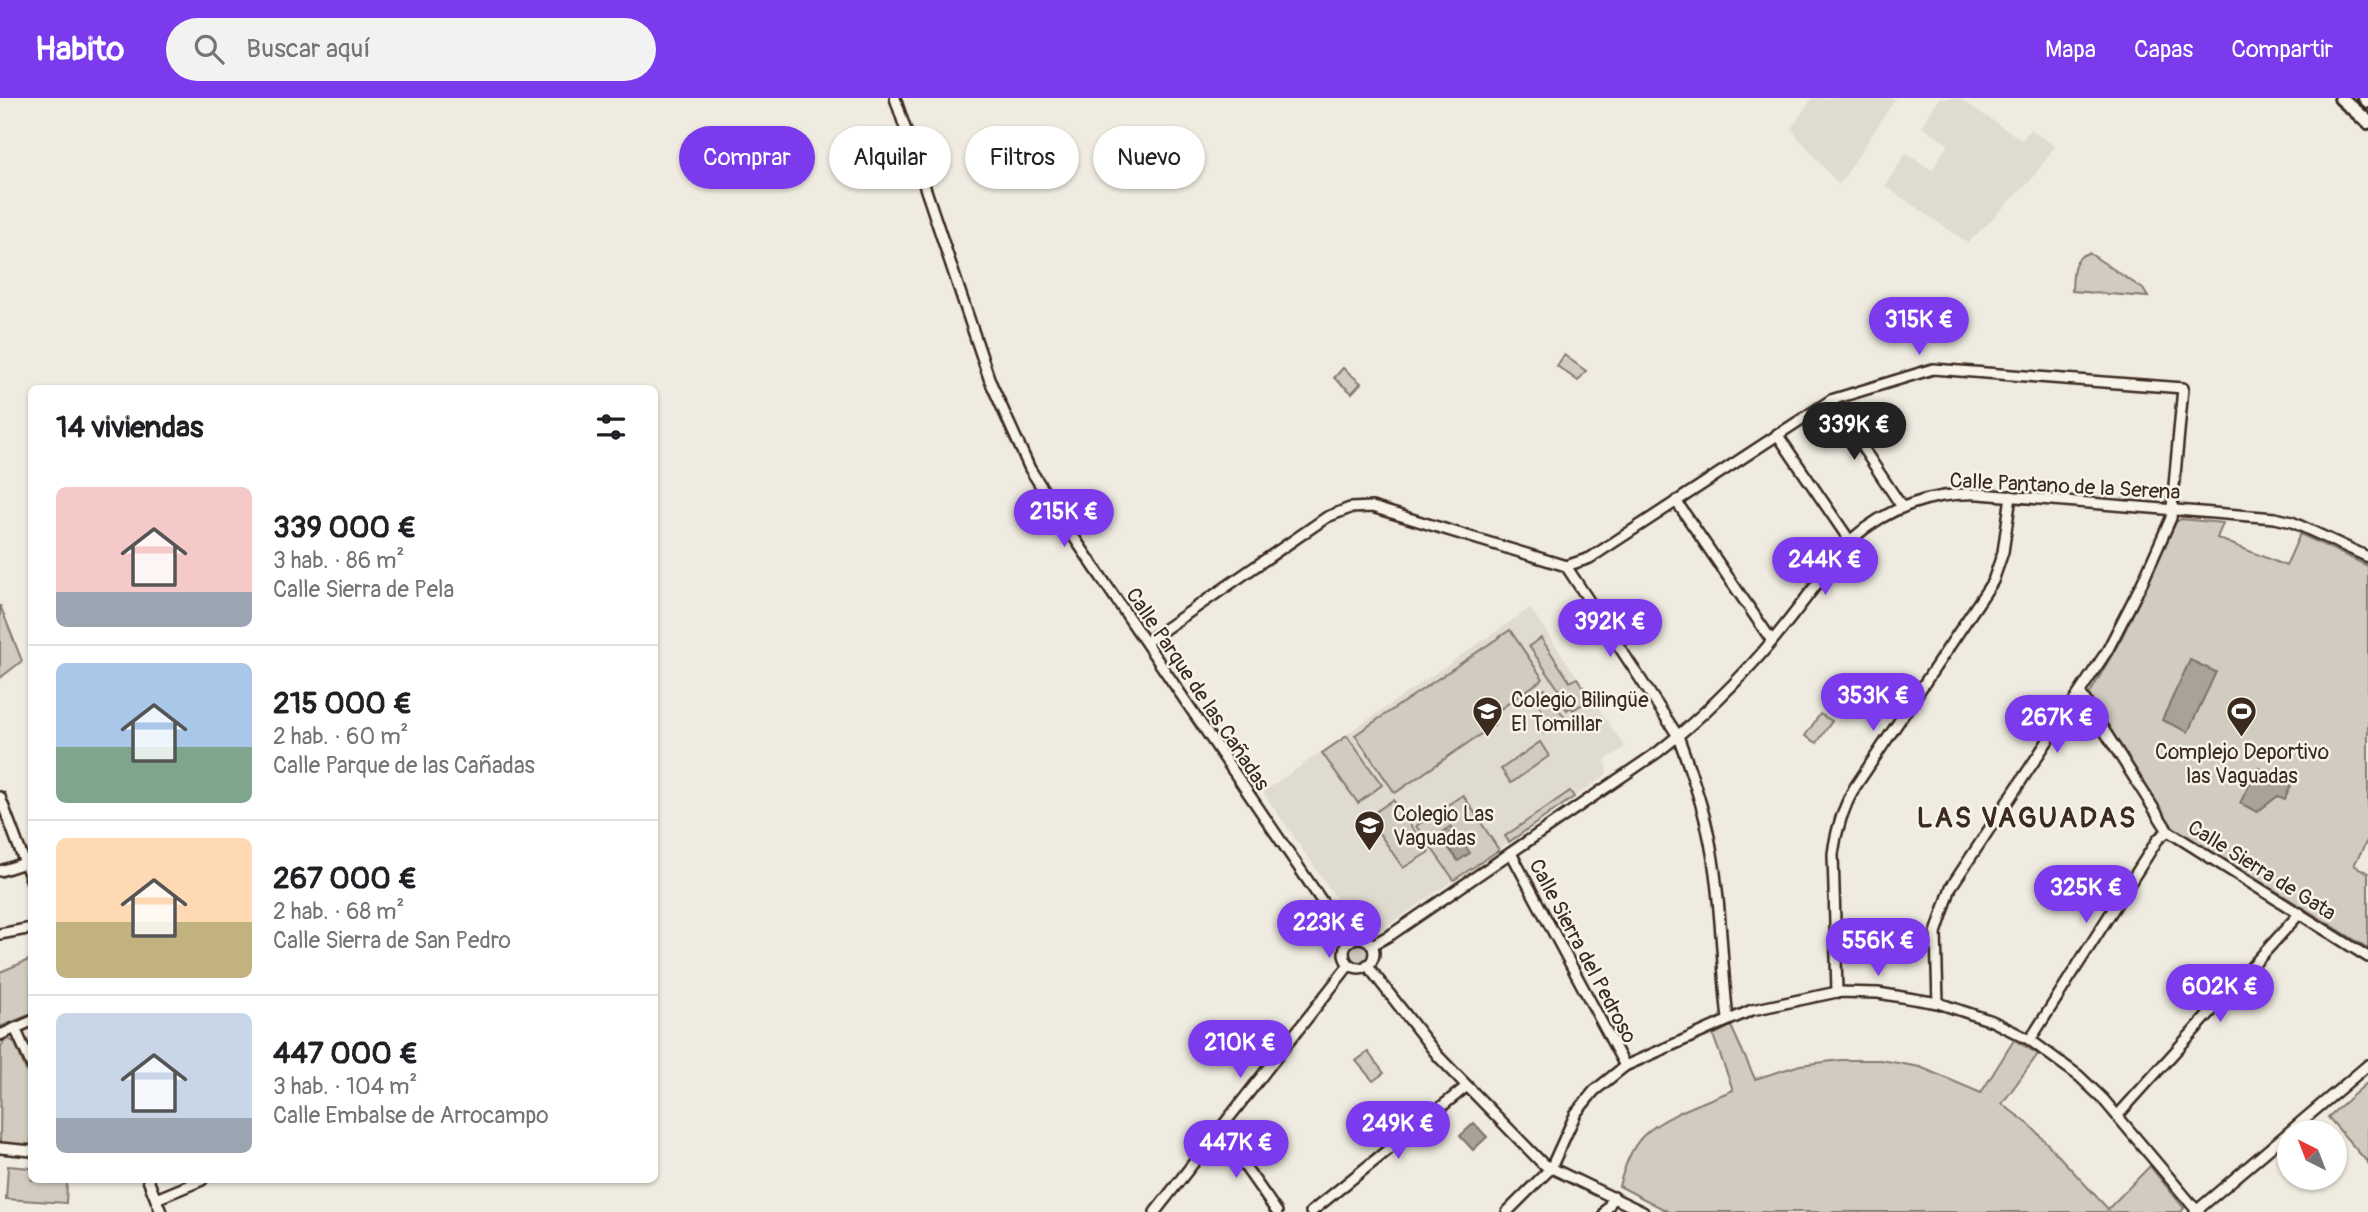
<!DOCTYPE html>
<html lang="es">
<meta charset="utf-8">
<style>
body{margin:0;font-family:Pangolin,sans-serif;background:#f2f2f2;color:#202124;height:100vh;display:flex;flex-direction:column;font-size:26px;white-space:nowrap}
*{box-sizing:border-box;margin:0}
p{font-size:23px;color:#757577}
.icon{flex:none;width:38px;height:38px;fill:none;stroke:currentColor;stroke-width:2;stroke-linecap:round;stroke-linejoin:round}
.map{position:relative;flex:1;overflow:hidden}
.panel{position:absolute;left:28px;top:287px;width:630px;height:798px;display:flex;flex-direction:column;background:#fff;border-radius:10px;box-shadow:0 2px 5px #0004}
.panel>*{flex:none}
.top-card{position:absolute;left:679px;top:28px;width:665px;height:63px;display:flex;gap:14px}
.needle{width:46px;rotate:318deg}
.controls{position:absolute;left:2277px;top:1022px;display:grid;gap:14px}
.controls a{display:grid;place-items:center;width:70px;height:70px;border-radius:50%;background:#fff;box-shadow:0 2px 5px #0004;font-size:35px}
.price{position:absolute;translate:-50% -60px;padding:0 16px;border-radius:24px;background:#7c3aed;color:#fff;font-size:23px;line-height:46px;filter:drop-shadow(0 2px 4px #0008)}
.price::after{content:'';position:absolute;left:50%;top:42px;width:21px;height:16px;margin-left:-10px;background:inherit;clip-path:polygon(0 0,100% 0,50% 100%)}
.price.current{background:#222;color:#fff}
ul{padding:0;list-style:none}
li{display:flex;align-items:center;gap:21px;height:175px;padding:0 28px}
li+li{border-top:2px solid #e0e0e0}
li span{display:grid;place-items:center;flex:none;width:196px;height:140px;border-radius:10px;color:#555}
li>.icon{margin-inline-start:auto}
span .icon{width:84px;height:84px;fill:#fffc;stroke-width:1}
li b{font-size:30px}
h2{display:flex;justify-content:space-between;align-items:center;height:84px;padding:0 28px;font-size:30px}
.chip{padding:0 24px;border-radius:32px;background:#fff;box-shadow:0 2px 5px #0004;font-size:24px;line-height:63px}
.chip.current{background:#7c3aed;color:#fff}
header{display:flex;align-items:center;gap:42px;box-sizing:border-box;height:98px;padding:0 35px;background:#7c3aed;color:#fff}
header strong{font-size:33px}
nav{display:flex;gap:38px;margin-inline-start:auto;font-size:24px}
.search{width:490px;height:63px;background:#f2f2f2;display:flex;align-items:center;gap:18px;box-sizing:border-box;padding:0 24px;border-radius:38px;color:#757577;font-size:26px}
.map>svg:first-child{display:block}
.built{fill:#e0dbd0}
.green{fill:#d1cbc0;stroke:#867a6f;stroke-width:2}
.water{fill:#aaa296;stroke:#7e7266;stroke-width:2}
.lines{fill:none;stroke-linecap:round;stroke-linejoin:round}
.street-casing{stroke:#3b2a1e;stroke-width:14}
.secondary-casing{stroke:#3b2a1e;stroke-width:18}
.street{stroke:#f7f3e8;stroke-width:9}
.secondary{stroke:#f7f3e8;stroke-width:12}
.labels{text-anchor:middle;stroke-width:5;stroke-linejoin:round;paint-order:stroke}
.street-label{font-size:21px;fill:#3b2a1e;stroke:#f7f3e8}
.poi-label{font-size:21px;fill:#3b2a1e;stroke:#f7f3e8;text-anchor:start}
.district-label{font-size:28px;font-weight:bold;letter-spacing:2px;fill:#3b2a1e;stroke:#f7f3e8}
</style>
<header>
<strong>Habito</strong>
<div class="search"><svg class="icon" aria-label="search" viewBox="0 0 24 24"><circle cx="10" cy="10" r="6"/><path d="M15 15l6 6"/></svg>Buscar aquí</div>
<nav><a>Mapa</a><a>Capas</a><a>Compartir</a></nav>
</header>
<div class="map">
<svg width="2368" height="1114" viewBox="0 0 2368 1114">
<rect width="100%" height="100%" fill="#efebe0"/>
<filter id="ink" filterUnits="userSpaceOnUse"><feTurbulence type="fractalNoise" baseFrequency=".0143" numOctaves="2"/><feDisplacementMap in="SourceGraphic" scale="14" xChannelSelector="R" yChannelSelector="G"/><feConvolveMatrix kernelMatrix="1 2 1 2 8 2 1 2 1" color-interpolation-filters="sRGB"/></filter>
<g filter="url(#ink)">
<g class="built">
<path d="M1812,0H1896L1839,87L1791,31Z"/>
<path d="M1939,0H1959L2022,42L2030,31L2055,48L2032,81L1968,145L1885,88L1906,55L1932,72L1948,46L1922,29Z"/>
<path d="M1530,510L1625,649L1604,663L1607,668L1606,677L1380,833L1376,834L1353,825L1263,694Z"/>
</g>
<g class="green">
<path d="M2089,155L2143,191L2148,199L2072,193C2073,177 2071,159 2089,155Z"/>
<path d="M1564,257L1586,273L1578,283L1557,268Z"/>
<path d="M1343,270L1361,285L1352,295L1334,280Z"/>
<path d="M2181,421L2223,425L2217,440L2286,468L2300,436L2368,468V741L2354,767L2368,775V850L2172,729L2089,597L2122,539L2176,424Z"/>
<path d="M0,507L22,563L0,580Z"/>
<path d="M1510,532L1543,581L1489,619L1494,627L1395,695L1355,637Z"/>
<path d="M1541,540L1570,584L1577,580L1591,601L1573,612L1571,609L1567,612L1555,595L1559,592L1529,548Z"/>
<path d="M1545,591L1565,620L1544,635L1535,623L1545,616L1533,599Z"/>
<path d="M1820,616L1832,623L1817,645L1805,638Z"/>
<path d="M1347,638L1382,687L1358,705L1322,655Z"/>
<path d="M1540,644L1549,658L1511,685L1501,671Z"/>
<path d="M1570,693L1574,699L1509,744L1505,738Z"/>
<path d="M1463,697L1499,752L1454,782L1416,728Z"/>
<path d="M1393,702L1429,754L1403,770L1368,719Z"/>
<circle cx="1358" cy="855" r="11"/>
<path d="M31,861V916L0,929V874Z"/>
<path d="M1731,928L1755,981L1800,967L1841,962H1881L1920,969L1981,995L2014,942L2038,956L2002,1006L2030,1027L2108,1111L2150,1068L2184,1110L2181,1114H1669L1619,1088C1624,1071 1630,1051 1643,1038C1662,1018 1708,1003 1733,992L1713,937Z"/>
<path d="M9,941L15,945L31,986V1048L0,1045L1,949L4,943Z"/>
<path d="M1368,954L1384,975L1373,983L1356,963Z"/>
<path d="M2368,984V1065L2328,1019Z"/>
<path d="M8,1068L31,1070L32,1082H67L66,1105L6,1101Z"/>
</g>
<g class="water">
<path d="M2190,562L2216,574L2188,634L2162,622Z"/>
<path d="M2258,670L2280,682L2281,680L2292,685L2285,701L2278,698L2257,714L2240,705Z"/>
<path d="M1451,728L1470,755L1458,763L1439,737Z"/>
<path d="M1474,1025L1487,1039L1473,1052L1460,1038Z"/>
</g>
<g class="lines">
<defs>
<g id="street">
<path d="M895,0L990,283L1030,371L1071,435L1349,843"/>
<path d="M1831,302L1902,409"/>
<path d="M1777,336L1850,443"/>
<path d="M1676,403L1772,543"/>
<path d="M1566,468L1590,460L1831,302L1933,271L2183,290L2171,420L2143,483L2107,553L1951,789L1936,835L1938,905"/>
<path d="M1566,468L1678,638C1689,668 1700,699 1707,730C1721,790 1721,860 1728,921"/>
<path d="M1146,544L1327,419L1350,410L1372,409L1566,468"/>
<path d="M2081,596L2168,733L2368,859"/>
<path d="M0,699L32,784"/>
<path d="M1511,755L1625,968"/>
<path d="M0,773L25,765"/>
<path d="M0,836L32,830"/>
<circle cx="1359" cy="855" r="15"/>
<path d="M1372,847L1392,836L1658,654C1701,620 1738,584 1773,542C1792,519 1810,495 1828,471C1836,461 1843,449 1852,441C1887,410 1932,394 1979,396L2275,420L2292,424L2368,459"/>
<path d="M1367,867L1438,958L1543,1066L1643,1114"/>
<path d="M1837,894L1833,756C1836,732 1843,710 1855,689L1993,483L2003,454L2011,398"/>
<path d="M15,930L32,968"/>
<path d="M0,937L32,923"/>
<path d="M2030,942L2158,741L2168,733"/>
<path d="M2118,1017L2300,815"/>
<path d="M1220,1033L1277,1114"/>
<path d="M0,1050L32,1053"/>
<path d="M148,1082L161,1114"/>
<path d="M156,1101L202,1082"/>
<path d="M1155,1114L1349,867"/>
<path d="M1311,1114L1467,988"/>
<path d="M1507,1114L1551,1070L1576,1015L1594,993L1625,968L1752,912L1837,894L1878,895L1938,905L1992,923L2030,942L2079,978L2103,1001L2198,1114"/>
<path d="M1605,1114L1614,1099"/>
<path d="M2195,1114L2368,967"/>
</g>
<g id="secondary">
<path d="M2341,0L2368,24"/>
<path d="M2365,0L2368,3"/>
</g>
</defs>
<use href="#street" class="street-casing"/>
<use href="#secondary" class="secondary-casing"/>
<use href="#street" class="street"/>
<use href="#secondary" class="secondary"/>
</g>
</g>
<defs>
<symbol id="school-pin" viewBox="-11 -11 22 30"><path d="M0 17L-7.5 6A9.5 9.5 0 1 1 7.5 6Z" fill="#3b2a1e" stroke="#f7f3e8"/><path d="M0-5L7-2L0 1L-7-2ZM-4 1L0 2.5L4 1V4Q0 6-4 4Z" fill="#fff"/></symbol>
<symbol id="stadium-pin" viewBox="-11 -11 22 30"><path d="M0 17L-7.5 6A9.5 9.5 0 1 1 7.5 6Z" fill="#3b2a1e" stroke="#f7f3e8"/><path d="M0-5a6.5 5 0 1 0 0 10a6.5 5 0 1 0 0-10ZM-3.5-1.8h7v3.6h-7Z" fill="#fff"/></symbol>
</defs>
<g fill-rule="evenodd">
<use href="#school-pin" x="1470" y="596" width="35" height="47"/>
<use href="#stadium-pin" x="2224" y="596" width="35" height="47"/>
<use href="#school-pin" x="1352" y="710" width="35" height="47"/>
</g>
<g class="labels">
<g class="street-label">
<text transform="translate(2065 388) rotate(3)" y="7">Calle Pantano de la Serena</text>
<text transform="translate(1198 591) rotate(56)" y="7">Calle Parque de las Cañadas</text>
<text transform="translate(2262 772) rotate(32)" y="7">Calle Sierra de Gata</text>
<text transform="translate(1583 853) rotate(62)" y="7">Calle Sierra del Pedroso</text>
</g>
<g class="poi-label">
<text x="1511" y="609">Colegio Bilingüe<tspan x="1511" dy="24">El Tomillar</tspan></text>
<text x="2242" y="661" text-anchor="middle">Complejo Deportivo<tspan x="2242" dy="24">las Vaguadas</tspan></text>
<text x="1393" y="723">Colegio Las<tspan x="1393" dy="24">Vaguadas</tspan></text>
</g>
<g class="district-label">
<text x="2027" y="729">LAS VAGUADAS</text>
</g>
</g>
</svg>
<div class="controls">
<a><svg class="needle" viewBox="-14 -14 28 28"><path d="M0-13l5 13h-10z" fill="#e53935"/><path d="M0 13l5-13h-10z" fill="#757577"/></svg></a>
</div>
<b class="price" style="left:1919px;top:259px">315K €</b>
<b class="price current" style="left:1854px;top:364px">339K €</b>
<b class="price" style="left:1064px;top:451px">215K €</b>
<b class="price" style="left:1825px;top:499px">244K €</b>
<b class="price" style="left:1610px;top:561px">392K €</b>
<b class="price" style="left:1873px;top:635px">353K €</b>
<b class="price" style="left:2057px;top:657px">267K €</b>
<b class="price" style="left:2086px;top:827px">325K €</b>
<b class="price" style="left:1329px;top:862px">223K €</b>
<b class="price" style="left:1878px;top:880px">556K €</b>
<b class="price" style="left:2220px;top:926px">602K €</b>
<b class="price" style="left:1240px;top:982px">210K €</b>
<b class="price" style="left:1398px;top:1063px">249K €</b>
<b class="price" style="left:1236px;top:1082px">447K €</b>
<div class="top-card">
<a class="chip current">Comprar</a>
<a class="chip">Alquilar</a>
<a class="chip">Filtros</a>
<a class="chip">Nuevo</a>
</div>
<section class="panel">
<h2>14 viviendas<svg class="icon" aria-label="filters" viewBox="0 0 24 24"><path d="M4 7h16M4 17h16"/><circle cx="9" cy="7" r="2"/><circle cx="15" cy="17" r="2"/></svg></h2>
<ul>
<li><span style="background:linear-gradient(#f6c9c9 75%,#9aa5b1 0)"><svg class="icon" aria-label="home" viewBox="0 0 24 24"><path d="M3 11l9-7 9 7M6 9v11h12V9"/></svg></span><div><b>339 000 €</b><p>3 hab. · 86 m²</p><p>Calle Sierra de Pela</p></div></li>
<li><span style="background:linear-gradient(#a9c7e8 60%,#7fa58c 0)"><svg class="icon" aria-label="home" viewBox="0 0 24 24"><path d="M3 11l9-7 9 7M6 9v11h12V9"/></svg></span><div><b>215 000 €</b><p>2 hab. · 60 m²</p><p>Calle Parque de las Cañadas</p></div></li>
<li><span style="background:linear-gradient(#ffd9b3 60%,#c2b280 0)"><svg class="icon" aria-label="home" viewBox="0 0 24 24"><path d="M3 11l9-7 9 7M6 9v11h12V9"/></svg></span><div><b>267 000 €</b><p>2 hab. · 68 m²</p><p>Calle Sierra de San Pedro</p></div></li>
<li><span style="background:linear-gradient(#c9d6e8 75%,#9aa5b1 0)"><svg class="icon" aria-label="home" viewBox="0 0 24 24"><path d="M3 11l9-7 9 7M6 9v11h12V9"/></svg></span><div><b>447 000 €</b><p>3 hab. · 104 m²</p><p>Calle Embalse de Arrocampo</p></div></li>
</ul>
</section>
</div>
